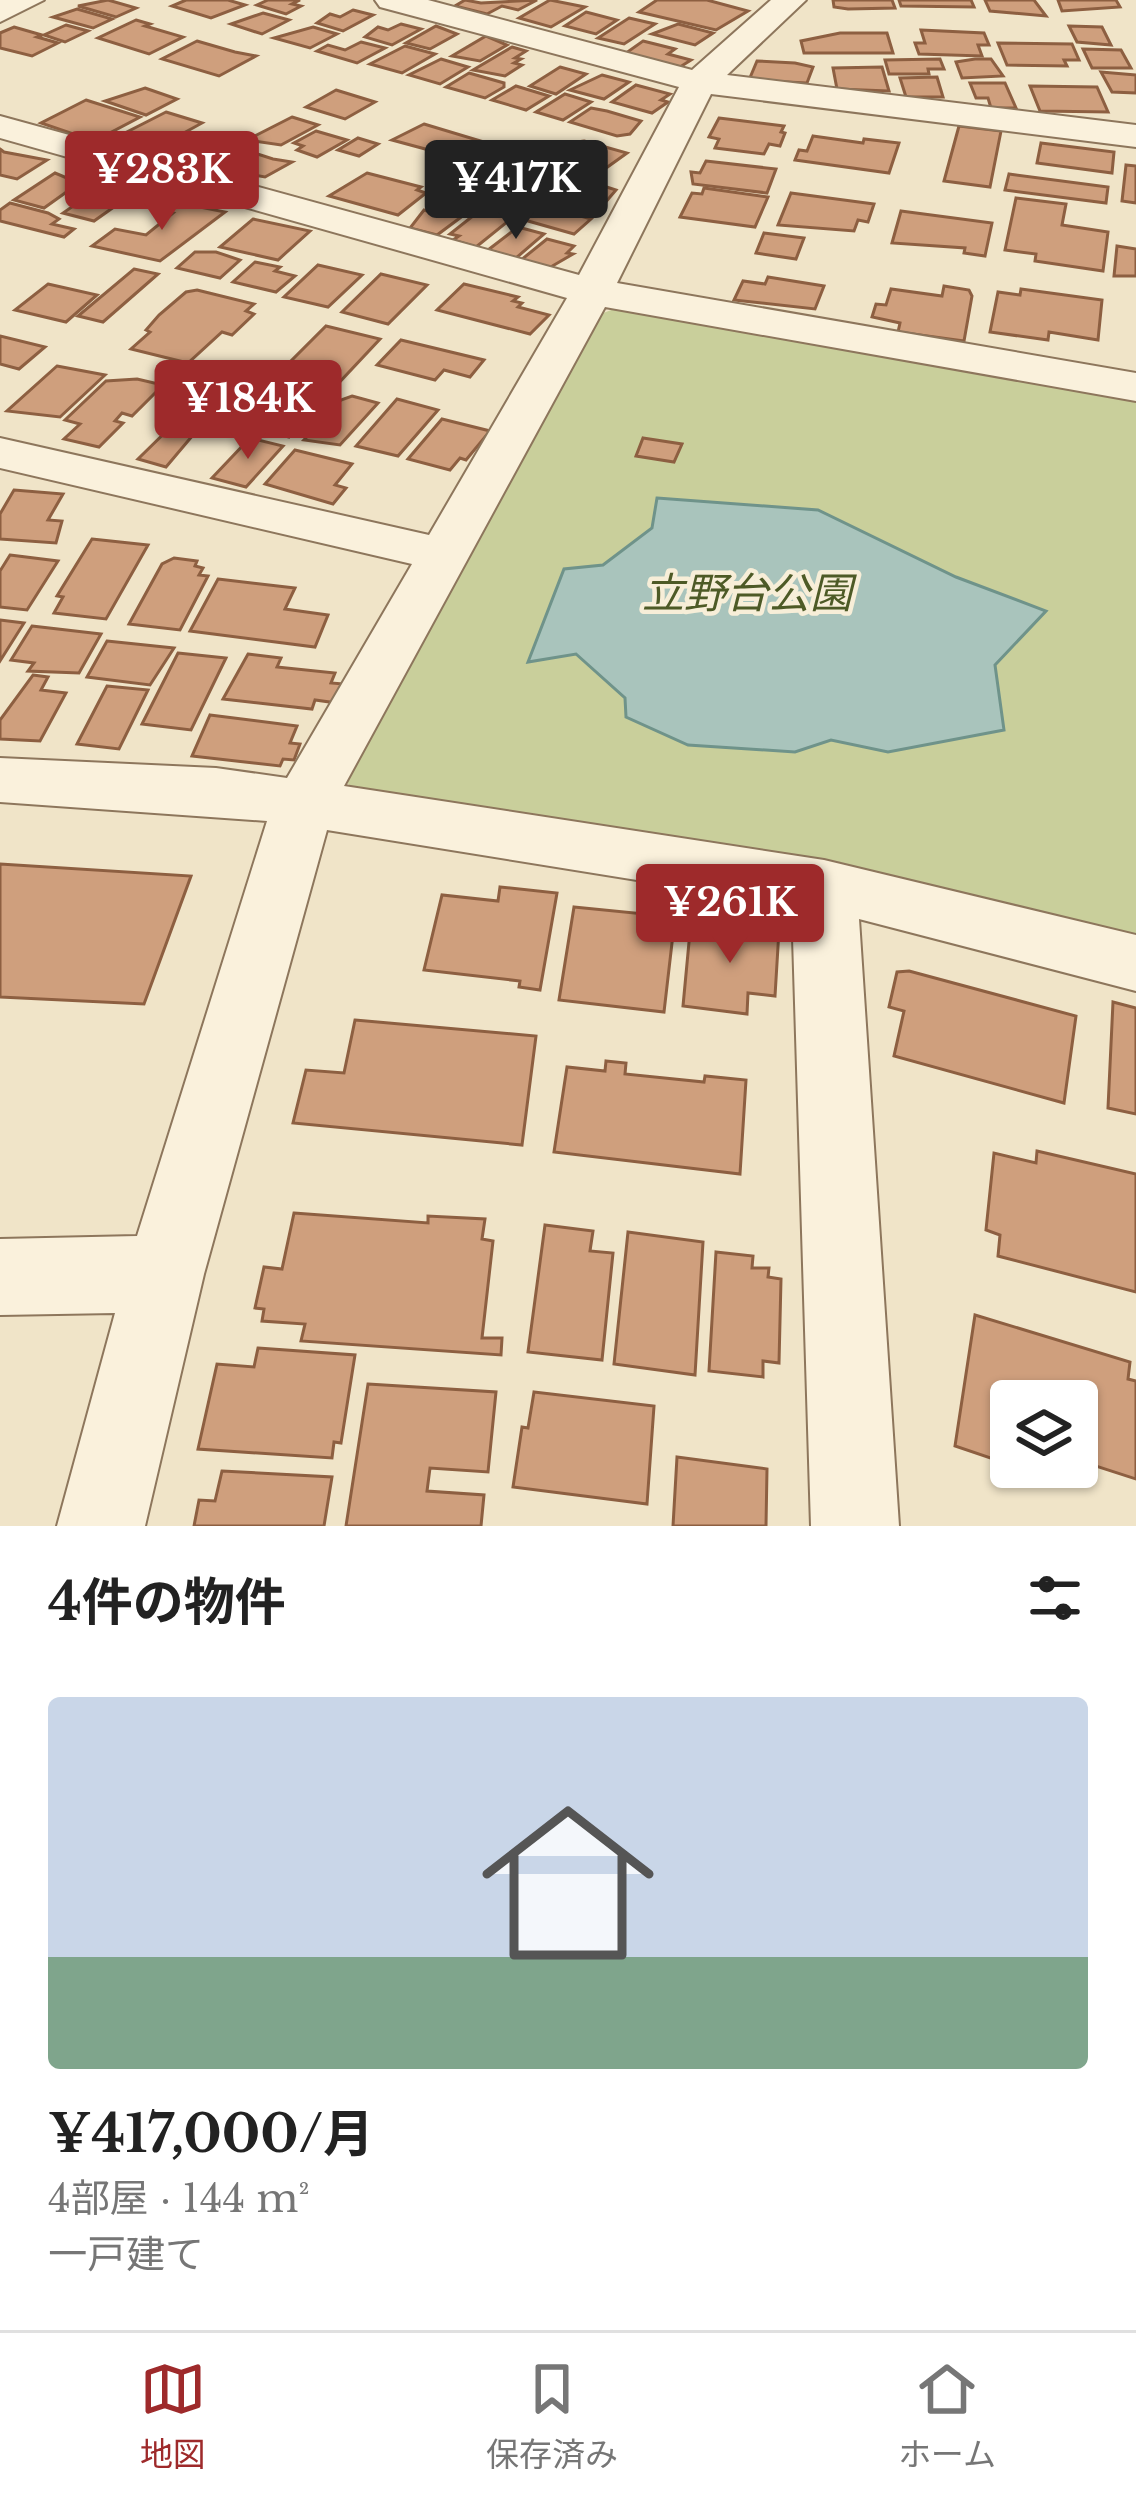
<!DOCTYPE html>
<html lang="ja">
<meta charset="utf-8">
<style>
body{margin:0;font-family:"Libre Baskerville","Noto Sans JP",serif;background:#f2f2f2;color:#222;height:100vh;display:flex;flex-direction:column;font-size:45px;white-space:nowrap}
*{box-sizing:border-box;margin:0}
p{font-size:39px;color:#767676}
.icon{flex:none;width:66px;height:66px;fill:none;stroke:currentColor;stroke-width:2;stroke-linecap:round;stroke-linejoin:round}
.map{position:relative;height:1526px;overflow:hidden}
.drawer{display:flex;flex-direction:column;background:#fff;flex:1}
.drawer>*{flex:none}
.fabs{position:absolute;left:990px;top:1380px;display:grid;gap:24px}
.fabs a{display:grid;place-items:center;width:108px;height:108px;border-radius:12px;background:#fff;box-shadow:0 3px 9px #0004;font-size:60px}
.price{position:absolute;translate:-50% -102px;padding:0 27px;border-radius:12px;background:#9e2a2b;color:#fff;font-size:39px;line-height:78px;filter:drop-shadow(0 3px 6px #0008)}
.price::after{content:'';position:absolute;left:50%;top:72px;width:36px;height:27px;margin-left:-18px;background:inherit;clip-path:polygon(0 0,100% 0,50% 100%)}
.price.selected{background:#222;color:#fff}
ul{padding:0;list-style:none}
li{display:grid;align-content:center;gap:24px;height:636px;padding:0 48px}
li span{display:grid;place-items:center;height:372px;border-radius:12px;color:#555}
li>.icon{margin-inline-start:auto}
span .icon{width:216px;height:216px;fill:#fffc;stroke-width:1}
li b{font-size:51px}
h2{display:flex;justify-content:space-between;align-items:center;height:144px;padding:0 48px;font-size:51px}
.tab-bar{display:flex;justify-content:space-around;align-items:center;height:168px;border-top:3px solid #e0e0e0;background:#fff;font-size:33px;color:#767676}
.tab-bar a{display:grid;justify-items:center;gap:6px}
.tab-bar .selected{color:#9e2a2b}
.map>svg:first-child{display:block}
.green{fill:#c9cf9b}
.water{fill:#a9c4bc;stroke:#6f938a;stroke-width:3}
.building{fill:#cf9f7d;stroke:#8d5f41;stroke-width:3}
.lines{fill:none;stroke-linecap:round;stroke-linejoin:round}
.street-casing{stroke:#8d765c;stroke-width:4}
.street{fill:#faf1dc;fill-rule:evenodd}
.labels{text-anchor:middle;stroke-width:9;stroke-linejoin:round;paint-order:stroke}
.park-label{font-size:42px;font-style:italic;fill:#4d5a26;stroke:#f7eed8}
</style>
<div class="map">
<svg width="1136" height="1526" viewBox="0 0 1136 1526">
<rect width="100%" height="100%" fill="#f0e4c8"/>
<path class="green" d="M614,309L1136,401V949L354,791L342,776L598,315Z"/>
<path class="water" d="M657,498L818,510L956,577L1046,611L995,665L1004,730L888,752L831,740L795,752L688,745L626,717L625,698L576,654L528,662L564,569L603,565L652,528Z"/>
<g class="building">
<path d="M108,0L136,8L116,17L78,6Z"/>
<path d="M186,0H228L245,5L211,18L172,6Z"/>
<path d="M268,0H300L292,4L301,6L286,14L257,5Z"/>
<path d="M465,0L481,3L537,0L518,10L502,6L487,14L455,6Z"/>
<path d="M550,0L585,7L551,27L519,18Z"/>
<path d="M657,0H707L748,11L716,30L639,12Z"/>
<path d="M833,0H892L895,8L848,9L834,7Z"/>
<path d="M899,0H971L974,7L901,6Z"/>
<path d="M985,0H1034L1046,16L990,11Z"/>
<path d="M1058,0H1116L1120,7L1062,11Z"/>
<path d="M77,9L112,19L93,28L53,17Z"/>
<path d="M353,10L373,15L343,31L317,23L330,14L340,17Z"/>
<path d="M586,12L617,20L596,34L565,26Z"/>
<path d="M263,13L289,20L262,34L231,24Z"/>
<path d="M629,18L655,24L624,44L598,38Z"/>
<path d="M136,20L150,24L145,26L183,37L149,54L98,38Z"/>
<path d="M401,24L421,29L392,45L365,37L378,27L388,30Z"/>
<path d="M678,24L713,33L695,45L652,34Z"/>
<path d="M66,25L88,31L65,42L44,35Z"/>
<path d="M436,26L457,34L430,49L406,43Z"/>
<path d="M1069,26L1102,27L1111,45L1077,42Z"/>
<path d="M14,27L42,35L37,37L58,43L32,56L0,48V33Z"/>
<path d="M313,27L337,34L310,48L274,38Z"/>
<path d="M921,30L984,33L989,45H978L982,56L919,54L915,43H925Z"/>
<path d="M840,33H887L893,53H804L801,41Z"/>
<path d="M486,36L507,45L480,61L452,56Z"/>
<path d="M197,41L235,52L256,56L219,76L162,59Z"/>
<path d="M643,41L675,49L668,54L691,60L680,67L626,53Z"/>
<path d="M361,42L385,48L357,63L317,51L328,45L345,50Z"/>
<path d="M998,43L1072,44L1079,60H1064L1067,66L1007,65Z"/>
<path d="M405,46L435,54L402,73L370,64Z"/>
<path d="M512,47L526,51L515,58L521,59L514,63L522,65L505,76L473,70Z"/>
<path d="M1083,49L1121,50L1131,68H1092Z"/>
<path d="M441,59L468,67L440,84L409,75Z"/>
<path d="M940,59L944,69H928L929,74H889L885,60Z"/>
<path d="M975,59H991L1003,76L962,78L956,62Z"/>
<path d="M757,61L795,63L813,67L807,83L749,80Z"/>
<path d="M560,67L586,74L556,94L530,86Z"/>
<path d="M882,67L889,91L837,89L833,68Z"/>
<path d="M1101,72L1136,75V93L1112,92Z"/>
<path d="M469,73L504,83V87L485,98L446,87Z"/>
<path d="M602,75L629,82L604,99L570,90Z"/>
<path d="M937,77L943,97H906L900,78Z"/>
<path d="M970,83H1005L1016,108H991L988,98H976Z"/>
<path d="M636,85L670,94L661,100L668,102L652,113L612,102Z"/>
<path d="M516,86L549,96L526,110L492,100Z"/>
<path d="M1030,86L1097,87L1108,112L1040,111Z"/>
<path d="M145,88L177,99L146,115L105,101Z"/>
<path d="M336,90L375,102L345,119L306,107Z"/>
<path d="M565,94L591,102L563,120L536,112Z"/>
<path d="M86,100L140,117L102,137L85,138L41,123Z"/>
<path d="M591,108L607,111L641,121L630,134L617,136L570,122Z"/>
<path d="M166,112L202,123L169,141L154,143L125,133Z"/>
<path d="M292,117L318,125L281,145L247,140Z"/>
<path d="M719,118L784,126L781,132L785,133L780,146L769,144L764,154L715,148L719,139L709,137Z"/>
<path d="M424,124L504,148L481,164L392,140Z"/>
<path d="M959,126L1001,131L990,187L944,181Z"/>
<path d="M316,131L347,140L317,157L297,150L303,146L294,143Z"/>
<path d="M813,136L863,143L864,139L899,143L889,173L795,160L799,150L807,151Z"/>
<path d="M358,138L378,144L359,156L338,150Z"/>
<path d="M584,141L627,153L588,181L616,190L604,204L531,179L540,173L531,170L570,143Z"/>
<path d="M1041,143L1114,152L1112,173L1037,163Z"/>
<path d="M0,149L4,152L47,160L17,179L0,175Z"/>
<path d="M248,151L273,159L292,162L265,177L223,169Z"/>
<path d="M706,161L776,169L767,193L693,184L691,172L700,173Z"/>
<path d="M1126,165L1136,166V203L1122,201Z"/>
<path d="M55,173L79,183L44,208L14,200Z"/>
<path d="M367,173L421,187L417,190L426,193L398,215L329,196Z"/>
<path d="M1009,174L1108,187L1106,203L1005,190Z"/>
<path d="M473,175L528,191L500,208L449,193Z"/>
<path d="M102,186L128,197L94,221L63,213Z"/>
<path d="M704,188L768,197L755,227L680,217L692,193L702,194Z"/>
<path d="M791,193L874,204L868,222L858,220L854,231L778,225Z"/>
<path d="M1016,198L1066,204L1062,225L1108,232L1103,271L1035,261L1036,254L1005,250Z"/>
<path d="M445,201L472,209L437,235L410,228L424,210L431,212Z"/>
<path d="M175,202L225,212L160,261L92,246L115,229L146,235L173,213L163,211Z"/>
<path d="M10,203L48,213L59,219L52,224L74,229L64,237L0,221V210Z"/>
<path d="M539,204L591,219L574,234L521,219Z"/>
<path d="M483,208L512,218L476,247L453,240L459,236L450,234Z"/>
<path d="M901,211L992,223L985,256L964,253L965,248L892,243Z"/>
<path d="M253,219L310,231L278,260L220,247Z"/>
<path d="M518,227L544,234L516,258L488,250Z"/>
<path d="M764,233L804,238L796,259L756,253Z"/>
<path d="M547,239L574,246L567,253L573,254L549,268L521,260Z"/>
<path d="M1117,246L1136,249V276H1114Z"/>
<path d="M195,252H216L240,260L220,278L177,268Z"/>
<path d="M255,262L280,267L275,271L295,276L276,292L233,282Z"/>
<path d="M318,265L362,275L328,307L284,297Z"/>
<path d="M134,269L158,274L103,322L78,316Z"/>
<path d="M381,274L427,285L388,324L342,312Z"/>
<path d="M768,277L824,286L815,309L734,300L743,281L765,284Z"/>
<path d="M48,284L97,295L66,322L15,310Z"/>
<path d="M464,284L518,297L513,301L522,303L518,307L549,315L530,334L437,310Z"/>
<path d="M944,286L969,290L972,296L964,341L898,332L900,323L872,317L876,304L886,305L891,289L942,296Z"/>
<path d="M1021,289L1102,300L1098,340L1049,332L1048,340L990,332L998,292L1020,295Z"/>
<path d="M197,290L254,304L246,311L254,314L232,335L222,332L188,363L131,349L150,332L146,330L159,315L186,292Z"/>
<path d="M326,326L380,339L334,388L310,382L303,389L271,381Z"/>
<path d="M0,336L45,347L19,369L0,364Z"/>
<path d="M401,340L484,360L470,377L444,370L435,380L377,365Z"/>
<path d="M57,366L105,375L60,417L7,411Z"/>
<path d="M137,379L163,385L132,416L122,413L115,421L123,423L99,447L64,439L80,424L65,420L106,381Z"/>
<path d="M218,381L254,393L223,416L190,408Z"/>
<path d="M275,391L317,406L289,437L242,425Z"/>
<path d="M352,396L378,403L340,445L304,440L341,400Z"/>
<path d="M397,399L438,410L398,456L356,446Z"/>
<path d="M182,416L204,422L166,467L138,459Z"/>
<path d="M442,419L490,431L466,460L460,458L450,470L408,459Z"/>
<path d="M250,438L283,446L246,487L212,478Z"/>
<path d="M643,438L682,444L674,462L636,456Z"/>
<path d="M295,450L352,464L335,485L346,488L333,504L265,484Z"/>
<path d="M14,490L63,494L48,520L62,521L56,543L0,539V514Z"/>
<path d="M92,539L148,545L106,619L54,613L63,597L57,596Z"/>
<path d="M10,555L58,561L27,610L0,607V571Z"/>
<path d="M174,558L197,561L195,566L203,568L199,575L208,576L180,630L129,624L162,564Z"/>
<path d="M218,579L295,588L285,609L328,615L315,647L190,631Z"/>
<path d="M0,620L24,623L0,661Z"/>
<path d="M32,626L101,634L79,673L28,671L34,663L11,660Z"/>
<path d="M107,641L174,648L150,685L87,677Z"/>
<path d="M178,653L226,658L191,730L142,724Z"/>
<path d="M248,654L281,658L277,667L335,673L331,683L344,684L337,703L315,700L312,709L223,699Z"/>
<path d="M33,675L48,677L41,690L66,693L40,741L0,739V720Z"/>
<path d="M107,686L148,690L119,749L77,744Z"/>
<path d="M210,715L297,726L290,743L300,744L294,760L283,759L280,766L192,756Z"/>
<path d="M0,864L191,876L144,1004L0,997Z"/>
<path d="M500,887L557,893L540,990L519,987L520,981L424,970L442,895L498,901Z"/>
<path d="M574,907L675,917L664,1012L559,1000Z"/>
<path d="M691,921L779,930L775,996L748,993L747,1014L683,1006Z"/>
<path d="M909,971L1076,1016L1064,1103L894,1056L904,1011L889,1007L897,972Z"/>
<path d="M1113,1002L1136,1008V1114L1108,1108Z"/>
<path d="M355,1020L536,1036L522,1145L293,1123L306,1070L344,1073Z"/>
<path d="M606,1061L626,1063L625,1074L704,1082L705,1076L746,1080L740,1174L554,1152L567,1067L605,1071Z"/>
<path d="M1037,1151L1136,1174V1292L998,1256L1000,1235L986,1230L994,1153L1036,1163Z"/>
<path d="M294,1213L428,1223V1216L485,1219L482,1239L493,1241L482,1338H502L501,1355L301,1341L305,1324L262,1321L264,1309L255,1308L264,1267L282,1269Z"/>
<path d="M545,1225L593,1231L590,1251L613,1253L602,1360L528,1352Z"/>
<path d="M628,1232L703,1242L695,1375L614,1364Z"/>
<path d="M716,1252L753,1256L752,1268H769L768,1277L781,1279L779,1363L763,1361V1377L709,1371Z"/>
<path d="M975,1315L1130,1362L1128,1379L1136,1381V1479L1077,1460V1401H1011V1465L955,1446Z"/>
<path d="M258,1348L355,1355L341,1443L334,1442L332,1458L198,1449L217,1364L254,1367Z"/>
<path d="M368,1384L496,1392L488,1472L430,1468L427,1491L484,1495L481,1526H346Z"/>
<path d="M534,1392L654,1406L647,1504L513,1487L522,1427L528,1428Z"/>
<path d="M677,1457L767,1469L766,1526H673Z"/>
<path d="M222,1471L332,1477L324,1526H194L199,1500L215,1501Z"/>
</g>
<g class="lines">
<defs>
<g id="street">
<path d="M0,0H44L0,22Z"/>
<path d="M375,0H428L692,70L771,0H806L727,75L1136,125V147L711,94L617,283L1136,373V401L605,307L344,786L824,860L1136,935V991L859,919L899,1526H811L792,905L327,830L204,1274L145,1526H57L115,1313L0,1315V1239L137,1236L267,821L0,802V758L216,768L287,778L412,564L0,468V438L429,535L567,298L0,138V116L579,275L679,87L380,7Z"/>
</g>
</defs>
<use href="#street" class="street-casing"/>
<use href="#street" class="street"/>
</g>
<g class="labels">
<g class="park-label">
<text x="747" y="608">立野台公園</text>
</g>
</g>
</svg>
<div class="fabs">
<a><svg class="icon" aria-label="layers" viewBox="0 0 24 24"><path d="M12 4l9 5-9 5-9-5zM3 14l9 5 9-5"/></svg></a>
</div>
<b class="price" style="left:162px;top:233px">¥283K</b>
<b class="price selected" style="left:516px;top:242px">¥417K</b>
<b class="price" style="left:248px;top:462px">¥184K</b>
<b class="price" style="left:730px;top:966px">¥261K</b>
</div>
<section class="drawer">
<h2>4件の物件<svg class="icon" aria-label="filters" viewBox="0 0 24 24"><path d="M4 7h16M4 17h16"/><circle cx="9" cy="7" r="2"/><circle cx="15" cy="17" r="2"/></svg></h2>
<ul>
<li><span style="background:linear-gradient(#c9d6e8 70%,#7fa58c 0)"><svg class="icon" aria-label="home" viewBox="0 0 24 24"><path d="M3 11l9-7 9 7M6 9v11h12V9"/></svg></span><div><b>¥417,000/月</b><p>4部屋 · 144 m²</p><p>一戸建て</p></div></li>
</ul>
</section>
<nav class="tab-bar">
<a class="selected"><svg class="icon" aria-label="map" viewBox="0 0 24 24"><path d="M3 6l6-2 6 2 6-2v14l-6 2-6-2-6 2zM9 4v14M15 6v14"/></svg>地図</a>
<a><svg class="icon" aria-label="saved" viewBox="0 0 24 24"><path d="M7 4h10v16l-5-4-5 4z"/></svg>保存済み</a>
<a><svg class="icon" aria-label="home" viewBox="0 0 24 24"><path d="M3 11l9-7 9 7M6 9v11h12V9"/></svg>ホーム</a>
</nav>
